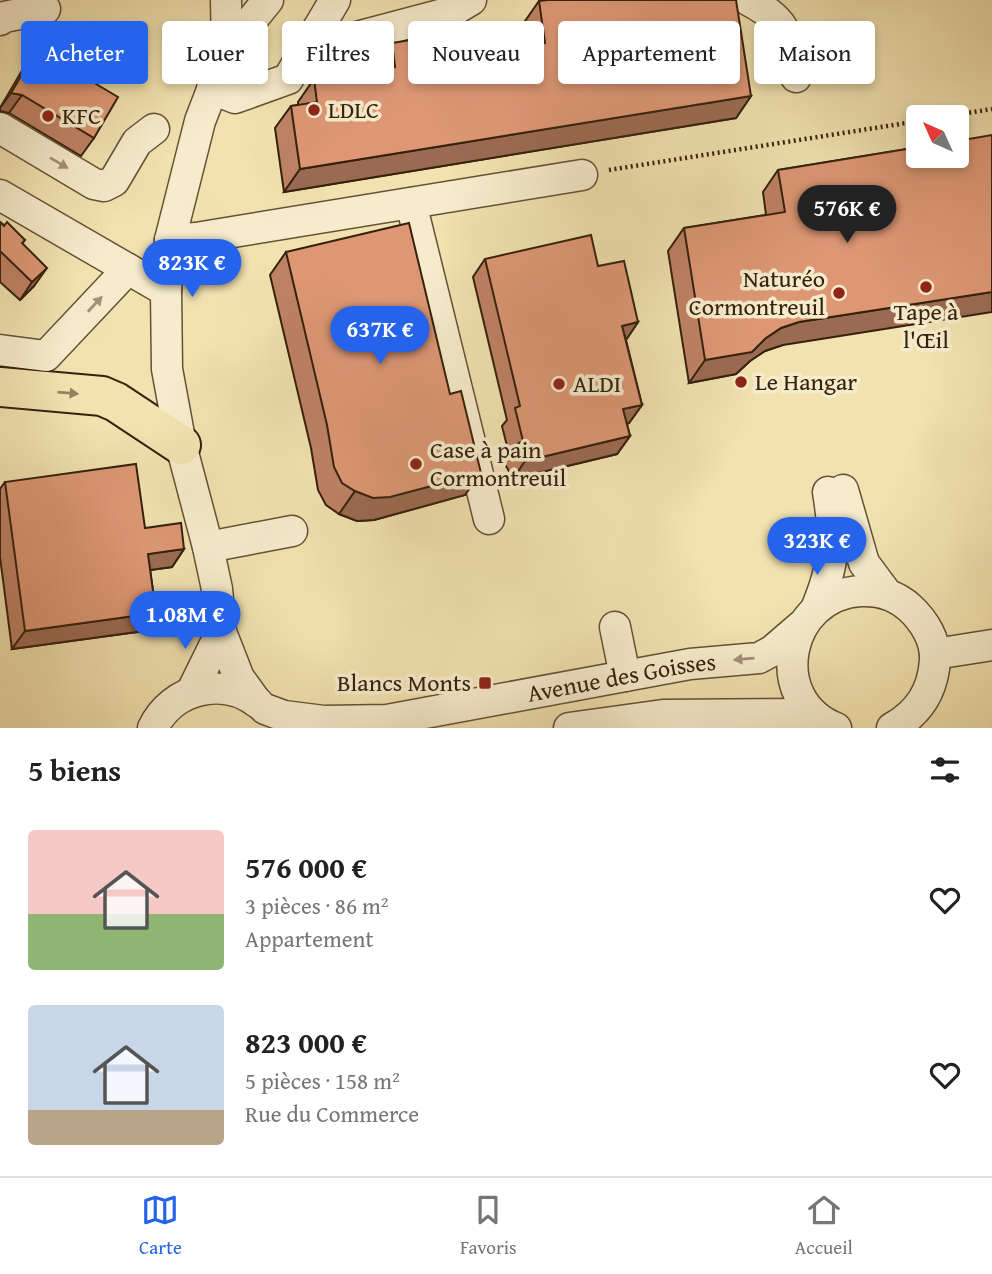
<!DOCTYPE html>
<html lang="fr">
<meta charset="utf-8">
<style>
body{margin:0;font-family:"Gentium Book Plus",serif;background:#f6f6f6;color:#222;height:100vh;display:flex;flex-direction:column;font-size:26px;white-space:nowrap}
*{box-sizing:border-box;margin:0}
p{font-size:23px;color:#767676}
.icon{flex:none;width:38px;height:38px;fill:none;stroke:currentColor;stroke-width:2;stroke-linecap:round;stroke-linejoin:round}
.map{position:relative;height:728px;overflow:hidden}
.drawer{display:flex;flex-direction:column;background:#fff;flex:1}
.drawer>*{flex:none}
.guide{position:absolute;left:21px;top:21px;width:950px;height:63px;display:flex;gap:14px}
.needle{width:46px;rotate:315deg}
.fabs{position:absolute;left:906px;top:105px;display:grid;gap:14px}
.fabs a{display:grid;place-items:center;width:63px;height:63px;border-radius:7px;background:#fff;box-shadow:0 4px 10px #0003;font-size:35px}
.price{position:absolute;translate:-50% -60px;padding:0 16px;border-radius:24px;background:#2563eb;color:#fff;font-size:23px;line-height:46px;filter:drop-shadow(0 2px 4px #0008)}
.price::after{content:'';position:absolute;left:50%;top:42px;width:21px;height:16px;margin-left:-10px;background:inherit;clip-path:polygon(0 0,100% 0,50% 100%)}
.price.active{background:#222;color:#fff}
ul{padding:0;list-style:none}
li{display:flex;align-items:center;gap:21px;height:175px;padding:0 28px}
li span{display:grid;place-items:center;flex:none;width:196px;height:140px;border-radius:7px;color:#555}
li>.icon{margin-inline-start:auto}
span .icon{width:84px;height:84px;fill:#fffc;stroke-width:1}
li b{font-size:30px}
h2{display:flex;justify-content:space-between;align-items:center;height:84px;padding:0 28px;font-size:30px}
.chip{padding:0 24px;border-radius:7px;background:#fff;box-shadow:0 4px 10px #0003;font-size:24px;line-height:63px}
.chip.active{background:#2563eb;color:#fff}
.tab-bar{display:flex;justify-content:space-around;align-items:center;height:98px;border-top:2px solid #e0e0e0;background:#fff;font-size:19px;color:#767676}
.tab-bar a{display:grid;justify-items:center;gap:4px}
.tab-bar .active{color:#2563eb}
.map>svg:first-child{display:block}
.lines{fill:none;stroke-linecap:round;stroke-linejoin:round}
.minor-casing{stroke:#655136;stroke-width:33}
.major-casing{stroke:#36210d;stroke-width:42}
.path{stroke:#36210d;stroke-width:4.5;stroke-dasharray:2 3.5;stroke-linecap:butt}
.minor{stroke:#f6eccc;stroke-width:30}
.major{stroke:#f1e2b0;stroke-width:38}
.wall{fill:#be8265;stroke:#36210d;stroke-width:2}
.shaded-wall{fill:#9b6a52;stroke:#36210d;stroke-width:2}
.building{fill:#dd9775;stroke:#36210d;stroke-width:2}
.oneway{fill:#a09176}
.oneway2{fill:#94825e}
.poi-dot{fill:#8f2418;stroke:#f6eccc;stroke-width:2.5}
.labels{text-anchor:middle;stroke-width:7;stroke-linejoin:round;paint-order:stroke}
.poi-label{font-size:24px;fill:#36210d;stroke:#f6eccc;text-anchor:start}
.street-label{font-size:24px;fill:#36210d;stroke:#f6eccc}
</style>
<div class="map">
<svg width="992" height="728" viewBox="0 0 992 728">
<rect width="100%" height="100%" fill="#f1e2b0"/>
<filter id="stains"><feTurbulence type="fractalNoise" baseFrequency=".00286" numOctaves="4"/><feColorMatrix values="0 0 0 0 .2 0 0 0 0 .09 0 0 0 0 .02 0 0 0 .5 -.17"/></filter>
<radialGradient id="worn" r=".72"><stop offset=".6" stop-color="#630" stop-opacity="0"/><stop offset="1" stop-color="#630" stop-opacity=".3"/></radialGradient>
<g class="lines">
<defs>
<g id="minor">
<path d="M226,0L227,51"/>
<path d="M748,0C789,22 787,34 796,77"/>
<path d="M0,20L4,17L45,9"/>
<path d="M304,51L451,12L471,0"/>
<path d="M212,89L235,98L288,79L335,0"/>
<path d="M0,128L94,184L104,186L114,181L137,142L154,129"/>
<path d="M0,195L166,291"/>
<path d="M411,203L489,519"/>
<path d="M170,240L196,238L582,175"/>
<path d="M0,350L46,356L128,269"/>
<path d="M843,490L864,563L887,594"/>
<path d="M208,547L292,531"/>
<path d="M816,609C835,563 836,541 828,492"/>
<path d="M615,627L625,676"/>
<path d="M935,654L992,645"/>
<path d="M192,691L221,632"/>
<path d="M255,700L239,678L221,632L217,589L208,547L181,445L167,369L166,291L170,240L200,121L227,51L268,0"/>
<path id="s1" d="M265,709L284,716L324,721L387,720L690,664L759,658L772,651L801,626"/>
<path d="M153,728C172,688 223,676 258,703"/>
<path d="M569,728L663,715L813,714"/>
<path d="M836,728C765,700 786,595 861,591C879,590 897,596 910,608C924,621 936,640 935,660C933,691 919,713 892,728"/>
</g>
<path id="major" d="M0,387L102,396L116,402L181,445"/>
</defs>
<use href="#minor" class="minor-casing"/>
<use href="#major" class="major-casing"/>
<g class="path">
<path d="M942,117L992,109"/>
<path d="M609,170L919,121"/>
<path d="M219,262L231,274"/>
</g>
<use href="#minor" class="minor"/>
<use href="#major" class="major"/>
</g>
<g class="wall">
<path d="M539,1L751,96L736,118L284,192L275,128L291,106L298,105V102L314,79L376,70V65L392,43L480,53L526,46L523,24Z"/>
<path d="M37,49L94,138L81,156L9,113L0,111V108L24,67Z"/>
<path d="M919,147L783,345L765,351L750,361L736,374L689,383L668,251L684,228L766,215L763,192L778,170Z"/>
<path d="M0,222L25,240L22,244L34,286L20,300L0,282Z"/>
<path d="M286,252L465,495L374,520L357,521L339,514L326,505L318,490L311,448L270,275Z"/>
<path d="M485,259L598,266L638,322L626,340L642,405L629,423L627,424L630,436L617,454L513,479L504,462L509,454L502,426L507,420L473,277Z"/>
<path d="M5,482L145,528L184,549L172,567L150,570L156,613L144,631L12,649L0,557V489Z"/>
</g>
<g class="shaded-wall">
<path d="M11,93L22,95L9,113L0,111V108Z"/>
<path d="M751,96L736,118L284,192L300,169Z"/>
<path d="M47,268L34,286L20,300L32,282Z"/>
<path d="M992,292V312L783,345L765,351L750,361L736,374L689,383L705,360L766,338L781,328L799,322Z"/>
<path d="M638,322L626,340L622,326Z"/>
<path d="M642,405L629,423L610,427L623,409Z"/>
<path d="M630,436L617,454L513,479L525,461Z"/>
<path d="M481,473L465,495L374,520L357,521L339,514L355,491Z"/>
<path d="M184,549L172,567L136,572L148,554Z"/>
<path d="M156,613L144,631L12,649L25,631Z"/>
</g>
<g class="building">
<path d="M548,0H736L751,96L300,169L291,106L317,102L314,79L395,67L392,43L476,29L480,53L545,43L539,1Z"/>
<path d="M37,49L118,97L94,138L22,95L11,93Z"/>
<path d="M992,135V292L799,322L781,328L766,338L752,352L705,360L684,228L785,212L778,170L919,147V156H957V141Z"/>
<path d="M0,222L4,226L7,222L25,240L22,243L47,268L32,282L0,251Z"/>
<path d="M409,223L450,394L461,391L481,473L390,497L373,498L355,491L342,483L334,467L327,425L286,252Z"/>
<path d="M591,235L598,266L624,261L638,322L622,326L642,405L623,409L630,436L525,461L517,444L523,441L515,408L520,406L485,259Z"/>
<path d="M136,464L145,528L181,523L184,549L148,554L156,613L25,631L5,482Z"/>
</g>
<defs><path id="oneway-solid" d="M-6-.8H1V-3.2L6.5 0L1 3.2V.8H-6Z" transform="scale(1.75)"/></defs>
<g class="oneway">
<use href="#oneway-solid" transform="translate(59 163) rotate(31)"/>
<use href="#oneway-solid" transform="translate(95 304) rotate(-47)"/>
<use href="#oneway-solid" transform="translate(744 659) rotate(175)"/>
</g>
<use class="oneway2" href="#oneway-solid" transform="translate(68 393) rotate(5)"/>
<g class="poi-dot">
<circle cx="314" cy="110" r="7"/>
<circle cx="48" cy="116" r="7"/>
<circle cx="926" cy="287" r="7"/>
<circle cx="839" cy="293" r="7"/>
<circle cx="741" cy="382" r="7"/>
<circle cx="559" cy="384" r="7"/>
<circle cx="416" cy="464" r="7"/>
<rect x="478" y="676" width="14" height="14" rx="3.5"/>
</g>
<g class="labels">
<g class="poi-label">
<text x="328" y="118">LDLC</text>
<text x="62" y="124">KFC</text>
<text x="825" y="287" text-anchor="end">Naturéo<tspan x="825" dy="28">Cormontreuil</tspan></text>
<text x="926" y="320" text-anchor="middle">Tape à<tspan x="926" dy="28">l'Œil</tspan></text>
<text x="755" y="390">Le Hangar</text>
<text x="573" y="392">ALDI</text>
<text x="430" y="458">Case à pain<tspan x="430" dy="28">Cormontreuil</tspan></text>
<text x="471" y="691" text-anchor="end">Blancs Monts</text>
</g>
<g class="street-label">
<text dy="8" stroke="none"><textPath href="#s1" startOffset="362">Avenue des Goisses</textPath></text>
</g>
</g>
<rect width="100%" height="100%" filter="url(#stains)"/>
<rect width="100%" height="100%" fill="url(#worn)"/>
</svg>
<div class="fabs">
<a><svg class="needle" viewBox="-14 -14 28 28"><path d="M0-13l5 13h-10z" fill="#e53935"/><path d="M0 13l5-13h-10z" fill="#767676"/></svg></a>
</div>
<b class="price active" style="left:847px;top:245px">576K €</b>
<b class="price" style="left:192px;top:299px">823K €</b>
<b class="price" style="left:380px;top:366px">637K €</b>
<b class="price" style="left:817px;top:577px">323K €</b>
<b class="price" style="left:185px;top:651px">1.08M €</b>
<div class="guide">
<a class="chip active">Acheter</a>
<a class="chip">Louer</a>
<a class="chip">Filtres</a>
<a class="chip">Nouveau</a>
<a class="chip">Appartement</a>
<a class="chip">Maison</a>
</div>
</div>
<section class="drawer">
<h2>5 biens<svg class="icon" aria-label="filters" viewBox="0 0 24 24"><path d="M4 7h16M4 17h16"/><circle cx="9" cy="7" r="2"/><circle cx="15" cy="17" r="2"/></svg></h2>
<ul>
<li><span style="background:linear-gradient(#f6c9c9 60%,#8fb573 0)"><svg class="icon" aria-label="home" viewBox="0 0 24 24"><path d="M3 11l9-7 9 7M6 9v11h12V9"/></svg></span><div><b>576 000 €</b><p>3 pièces · 86 m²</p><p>Appartement</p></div><svg class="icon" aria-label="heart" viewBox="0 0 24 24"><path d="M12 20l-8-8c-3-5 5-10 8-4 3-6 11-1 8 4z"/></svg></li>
<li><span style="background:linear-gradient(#c9d6e8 75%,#b9a48a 0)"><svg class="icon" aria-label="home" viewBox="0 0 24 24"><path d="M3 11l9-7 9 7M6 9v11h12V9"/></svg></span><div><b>823 000 €</b><p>5 pièces · 158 m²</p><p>Rue du Commerce</p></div><svg class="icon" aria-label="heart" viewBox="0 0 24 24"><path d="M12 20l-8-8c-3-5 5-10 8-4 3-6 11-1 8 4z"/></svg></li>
</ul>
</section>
<nav class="tab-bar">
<a class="active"><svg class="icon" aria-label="map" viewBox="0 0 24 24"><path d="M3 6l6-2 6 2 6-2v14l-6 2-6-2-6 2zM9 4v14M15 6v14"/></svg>Carte</a>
<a><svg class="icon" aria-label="saved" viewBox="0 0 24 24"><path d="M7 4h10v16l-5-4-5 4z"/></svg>Favoris</a>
<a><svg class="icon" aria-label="home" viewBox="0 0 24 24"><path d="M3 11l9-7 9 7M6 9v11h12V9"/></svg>Accueil</a>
</nav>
